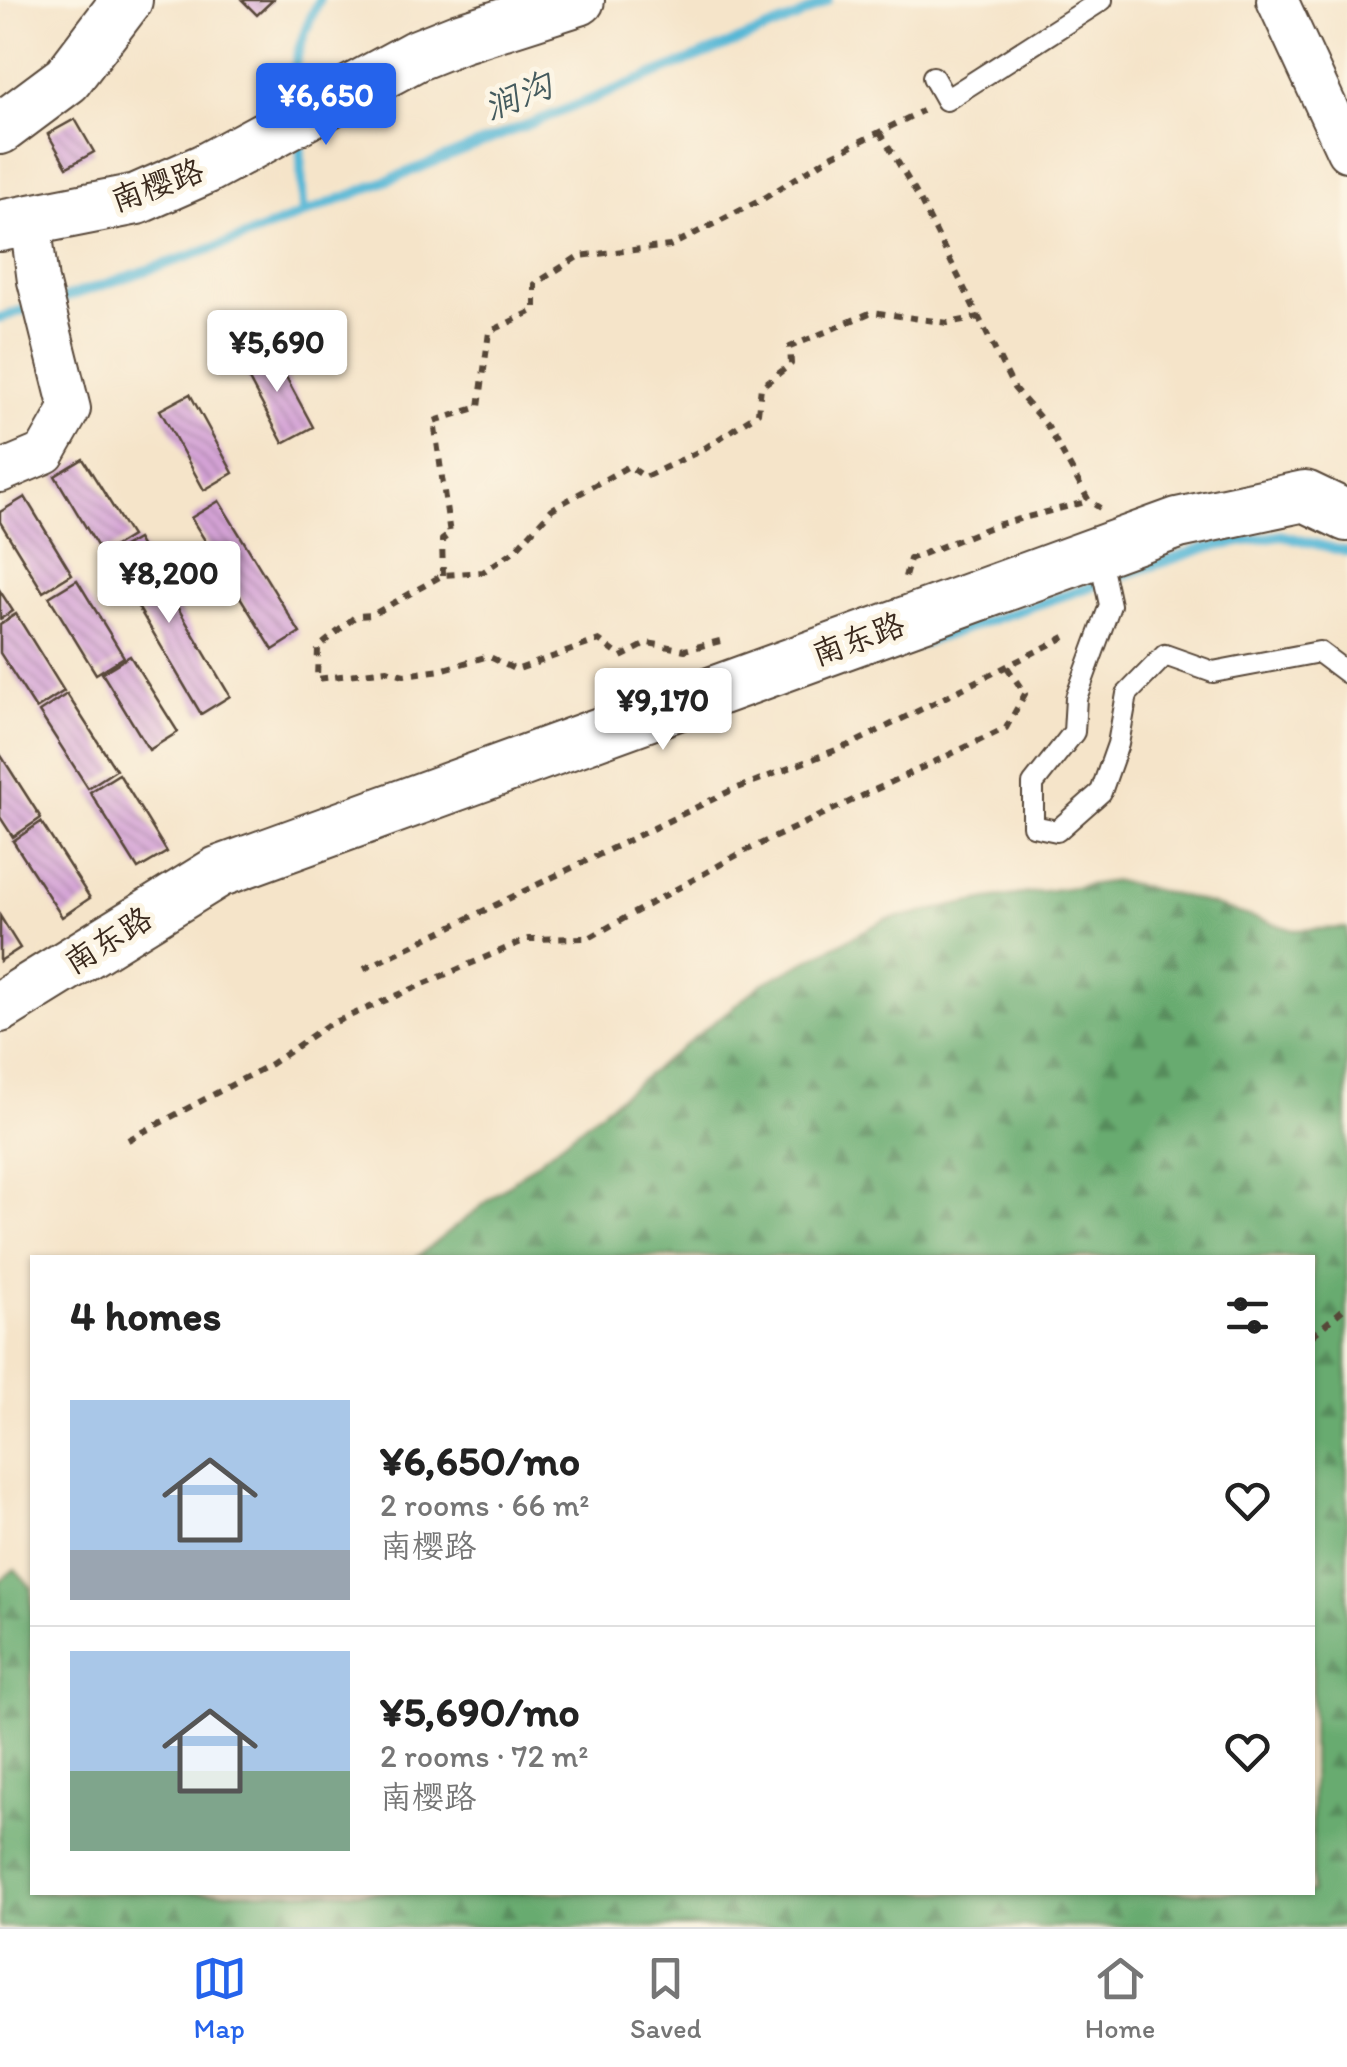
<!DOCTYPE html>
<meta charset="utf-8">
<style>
body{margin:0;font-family:Itim,"LXGW WenKai TC",sans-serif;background:#f2f2f2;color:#222;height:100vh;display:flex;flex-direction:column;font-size:38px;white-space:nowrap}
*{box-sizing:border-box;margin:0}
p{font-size:32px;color:#767676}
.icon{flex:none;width:55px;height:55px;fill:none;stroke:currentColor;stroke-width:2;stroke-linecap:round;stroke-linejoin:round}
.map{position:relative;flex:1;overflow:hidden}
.panel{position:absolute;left:30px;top:1255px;width:1285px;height:640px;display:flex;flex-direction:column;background:#fff;border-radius:0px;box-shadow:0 2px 8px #0004}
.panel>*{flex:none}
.price{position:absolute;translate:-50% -85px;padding:0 22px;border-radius:10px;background:#fff;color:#222;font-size:32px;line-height:65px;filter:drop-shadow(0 2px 5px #0008)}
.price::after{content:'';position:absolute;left:50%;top:60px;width:30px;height:22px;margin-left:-15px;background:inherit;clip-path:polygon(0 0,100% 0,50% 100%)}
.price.active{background:#2563eb;color:#fff}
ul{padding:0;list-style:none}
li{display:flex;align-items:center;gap:30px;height:250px;padding:0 40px}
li+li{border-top:2px solid #e0e0e0}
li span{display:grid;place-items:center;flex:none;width:280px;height:200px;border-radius:0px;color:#555}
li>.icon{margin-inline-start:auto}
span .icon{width:120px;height:120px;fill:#fffc;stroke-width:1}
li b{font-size:42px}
h2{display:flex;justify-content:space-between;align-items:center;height:120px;padding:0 40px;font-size:42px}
.menu{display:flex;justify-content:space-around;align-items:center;height:140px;border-top:2px solid #e0e0e0;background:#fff;font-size:28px;color:#767676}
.menu a{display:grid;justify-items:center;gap:5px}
.menu .active{color:#2563eb}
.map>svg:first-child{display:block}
.forest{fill:url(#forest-firs);stroke:#516a47;stroke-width:2.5}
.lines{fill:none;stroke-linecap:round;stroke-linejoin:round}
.stream{stroke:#57b7d6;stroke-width:10}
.building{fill:url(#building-back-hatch)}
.service-casing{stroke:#574638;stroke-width:24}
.minor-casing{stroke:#574638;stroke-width:44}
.tertiary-casing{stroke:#574638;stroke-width:54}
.path{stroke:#574638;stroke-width:6;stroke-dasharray:8 8;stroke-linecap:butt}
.service{stroke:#fff;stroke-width:20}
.minor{stroke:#fff;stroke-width:40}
.tertiary{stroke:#fff;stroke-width:50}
.labels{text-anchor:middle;stroke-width:10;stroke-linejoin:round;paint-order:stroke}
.street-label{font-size:32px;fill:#3b2a1e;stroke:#fcf5e5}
.water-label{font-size:35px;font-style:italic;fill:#455b5e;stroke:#fcf5e5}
</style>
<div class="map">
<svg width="1347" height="1927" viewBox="0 0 1347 1927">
<defs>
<pattern id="forest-firs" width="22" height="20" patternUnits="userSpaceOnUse" patternTransform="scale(2.5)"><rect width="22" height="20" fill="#67ab70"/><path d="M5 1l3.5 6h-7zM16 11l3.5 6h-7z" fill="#568b5b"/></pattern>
<pattern id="building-back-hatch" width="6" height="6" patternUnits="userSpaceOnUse" patternTransform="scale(2.5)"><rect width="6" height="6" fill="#d4a3d6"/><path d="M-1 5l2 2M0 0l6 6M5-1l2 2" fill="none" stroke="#ad85ad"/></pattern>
</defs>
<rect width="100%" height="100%" fill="#fcf5e5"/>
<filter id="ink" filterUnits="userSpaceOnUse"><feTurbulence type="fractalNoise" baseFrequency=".01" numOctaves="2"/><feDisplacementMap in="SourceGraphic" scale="20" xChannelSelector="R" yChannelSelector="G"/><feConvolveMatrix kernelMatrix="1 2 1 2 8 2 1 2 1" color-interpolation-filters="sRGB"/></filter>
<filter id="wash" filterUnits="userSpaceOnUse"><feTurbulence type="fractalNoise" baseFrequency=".0048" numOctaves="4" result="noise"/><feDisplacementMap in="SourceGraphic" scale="40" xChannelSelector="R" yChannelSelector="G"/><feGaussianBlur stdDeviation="2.25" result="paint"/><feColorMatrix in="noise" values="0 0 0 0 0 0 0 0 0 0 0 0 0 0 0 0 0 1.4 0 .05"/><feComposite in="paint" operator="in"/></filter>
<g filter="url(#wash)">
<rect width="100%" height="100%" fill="#f5e4c9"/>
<path class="forest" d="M1116,881L1186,897L1294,930L1347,928V1927H0V1581L15,1569L32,1588V1892H1312V1258L417,1257L762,984L885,920L988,899Z"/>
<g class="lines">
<g class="stream">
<path d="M294,104C288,69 304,31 319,0"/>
<path d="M300,135L303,214"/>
<path d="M52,302L240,239L796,18L828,0"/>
<path d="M0,318L35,306"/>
<path d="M884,656L1205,548L1281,535L1347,552"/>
</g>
</g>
<g id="blocks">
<g class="building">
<path d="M242,0H273L257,15Z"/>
<path d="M75,119L94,152L67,167L48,134Z"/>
<path d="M270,347L313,427L283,443L240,363Z"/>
<path d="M190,394L233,473L204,490L160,410Z"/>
<path d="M83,459L131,536L102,554L55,476Z"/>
<path d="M25,497L72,574L43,592L0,522V512Z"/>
<path d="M219,501L300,633L273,650L191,518Z"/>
<path d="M137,539L230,696L201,714L108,556Z"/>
<path d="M77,580L124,657L96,674L49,597Z"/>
<path d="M0,591L13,611L0,619Z"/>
<path d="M16,614L64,691L36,709L0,653V624Z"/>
<path d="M130,656L178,732L149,750L102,673Z"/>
<path d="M67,694L116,770L88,788L39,712Z"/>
<path d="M0,754L41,818L13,837L0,817Z"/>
<path d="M119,774L167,852L138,869L90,792Z"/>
<path d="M41,822L90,898L62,917L13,841Z"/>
<path d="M0,916L20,948L0,961Z"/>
</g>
</g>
</g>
<g filter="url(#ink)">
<use href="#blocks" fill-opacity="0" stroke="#574638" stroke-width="2.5"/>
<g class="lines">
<defs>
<g id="service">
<path d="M933,77L946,100L1102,0"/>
<path d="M1099,554L1110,605L1076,698L1074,732L1033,784V826L1057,831L1101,792L1118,744L1127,694L1165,655L1213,672L1319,652L1347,673"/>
</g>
<g id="minor">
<path d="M1277,0L1347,151"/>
<path d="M0,472L45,453L70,409L38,281L30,221"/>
</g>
<g id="tertiary">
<path d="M0,129L67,79L127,0"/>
<path d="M0,226L137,199L205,169L415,56L460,38L579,0"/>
<path d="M0,1007L218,872L1178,523L1305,496L1347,516"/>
</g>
</defs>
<use href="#service" class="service-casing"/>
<use href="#minor" class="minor-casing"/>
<use href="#tertiary" class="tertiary-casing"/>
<g class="path">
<path d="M880,132L918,196L1014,388L1048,427L1089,501L1100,508"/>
<path d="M443,575L442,540L450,534L434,421L479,407L489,332L535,310V284L579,256L670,246L763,199L831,156L922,111"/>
<path d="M905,577L910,559L996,525L1089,501"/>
<path d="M720,641L685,650L648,643L621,657L599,640L516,670L488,656L441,670L404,675L387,670L317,679L318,648L356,616L372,615L443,575L483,572L514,551L552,509L629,466L645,477L702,450L758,413L761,387L791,364L790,347L872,312L948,323L979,317"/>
<path d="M364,969L730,791L854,743L1069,635"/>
<path d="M128,1140L271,1064L326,1026L528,939L589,938L739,854L1006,728L1025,694L1007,667"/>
<path d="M1312,1336L1347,1306"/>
</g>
<use href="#service" class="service"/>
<use href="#minor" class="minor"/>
<use href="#tertiary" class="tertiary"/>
</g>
</g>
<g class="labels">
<g class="street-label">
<text transform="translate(157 185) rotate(-20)" y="11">南樱路</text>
<text transform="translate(858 639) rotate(-20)" y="11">南东路</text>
<text transform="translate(108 940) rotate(-32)" y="11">南东路</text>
</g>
<g class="water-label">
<text transform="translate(518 96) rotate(-22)" y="12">涧沟</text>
</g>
</g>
</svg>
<b class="price active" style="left:326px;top:148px">¥6,650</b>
<b class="price" style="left:277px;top:395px">¥5,690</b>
<b class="price" style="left:169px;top:626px">¥8,200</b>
<b class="price" style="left:663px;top:753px">¥9,170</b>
<section class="panel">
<h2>4 homes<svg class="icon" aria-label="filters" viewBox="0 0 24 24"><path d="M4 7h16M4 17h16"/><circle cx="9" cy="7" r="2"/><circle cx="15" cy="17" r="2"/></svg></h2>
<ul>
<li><span style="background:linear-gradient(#a9c7e8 75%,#9aa5b1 0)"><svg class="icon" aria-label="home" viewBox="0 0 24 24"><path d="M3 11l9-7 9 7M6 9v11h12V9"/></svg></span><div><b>¥6,650/mo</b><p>2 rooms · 66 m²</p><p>南樱路</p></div><svg class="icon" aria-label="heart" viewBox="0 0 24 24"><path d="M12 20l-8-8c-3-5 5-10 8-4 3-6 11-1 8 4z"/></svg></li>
<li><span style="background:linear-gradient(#a9c7e8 60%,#7fa58c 0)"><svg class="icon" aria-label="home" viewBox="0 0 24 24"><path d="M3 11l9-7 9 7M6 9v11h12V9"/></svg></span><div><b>¥5,690/mo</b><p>2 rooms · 72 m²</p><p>南樱路</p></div><svg class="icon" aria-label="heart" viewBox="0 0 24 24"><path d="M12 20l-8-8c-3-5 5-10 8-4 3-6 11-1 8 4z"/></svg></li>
</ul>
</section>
</div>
<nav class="menu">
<a class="active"><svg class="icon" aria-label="map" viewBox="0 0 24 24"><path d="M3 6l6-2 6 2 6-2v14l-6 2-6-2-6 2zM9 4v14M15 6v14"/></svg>Map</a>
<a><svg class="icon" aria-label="saved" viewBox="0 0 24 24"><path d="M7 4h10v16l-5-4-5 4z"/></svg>Saved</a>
<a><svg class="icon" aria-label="home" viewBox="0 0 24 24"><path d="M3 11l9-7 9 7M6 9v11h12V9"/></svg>Home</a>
</nav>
